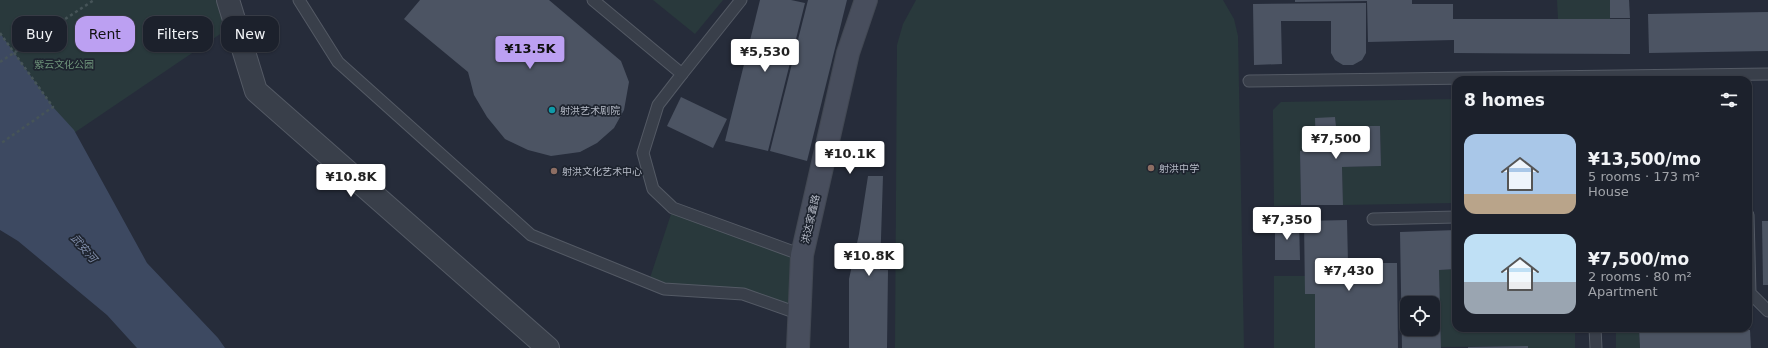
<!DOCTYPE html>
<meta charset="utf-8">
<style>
body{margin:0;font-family:"DejaVu Sans","Noto Sans SC",sans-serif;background:#252934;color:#f1f3f6;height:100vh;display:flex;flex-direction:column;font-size:15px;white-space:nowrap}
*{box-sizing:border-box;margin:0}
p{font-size:13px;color:#a0a3a9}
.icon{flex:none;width:22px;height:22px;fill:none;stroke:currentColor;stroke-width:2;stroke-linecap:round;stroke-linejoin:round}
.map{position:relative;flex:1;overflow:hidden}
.drawer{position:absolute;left:1452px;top:76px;width:300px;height:256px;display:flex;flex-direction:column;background:#1c212c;border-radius:12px;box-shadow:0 1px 3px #0004,0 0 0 1px #3a3e48}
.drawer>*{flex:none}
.hud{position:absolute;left:12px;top:16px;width:380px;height:36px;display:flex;gap:8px}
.controls{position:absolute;left:1400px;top:296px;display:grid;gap:8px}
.controls a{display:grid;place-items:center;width:40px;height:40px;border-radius:8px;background:#1c212c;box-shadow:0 1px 3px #0004,0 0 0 1px #3a3e48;font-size:20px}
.price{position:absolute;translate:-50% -34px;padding:0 9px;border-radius:4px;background:#fff;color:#222;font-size:13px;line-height:26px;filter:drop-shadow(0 1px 2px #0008)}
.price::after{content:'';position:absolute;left:50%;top:24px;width:12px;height:9px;margin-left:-6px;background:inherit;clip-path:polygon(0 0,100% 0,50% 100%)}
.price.on{background:#bca0f2;color:#111}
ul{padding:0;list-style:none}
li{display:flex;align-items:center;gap:12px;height:100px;padding:0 12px}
li span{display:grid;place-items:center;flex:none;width:112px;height:80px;border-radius:12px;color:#555}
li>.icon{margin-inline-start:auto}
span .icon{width:48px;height:48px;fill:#fffc;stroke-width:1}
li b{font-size:17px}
h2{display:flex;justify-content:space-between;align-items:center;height:48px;padding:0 12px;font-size:17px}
.tag{padding:0 14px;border-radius:12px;background:#1c212c;box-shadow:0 1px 3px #0004,0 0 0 1px #3a3e48;font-size:14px;line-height:36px}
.tag.on{background:#bca0f2;color:#111}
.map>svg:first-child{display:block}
.green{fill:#29393c}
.water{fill:#3d4961}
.building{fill:#4c5463;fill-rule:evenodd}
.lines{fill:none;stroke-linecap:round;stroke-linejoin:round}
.service-casing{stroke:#545a65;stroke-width:13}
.minor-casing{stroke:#545a65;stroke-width:24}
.secondary-casing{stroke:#424853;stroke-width:24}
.path{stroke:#465458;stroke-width:2.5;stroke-dasharray:3 3;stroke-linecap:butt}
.service{stroke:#393f4a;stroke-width:11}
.minor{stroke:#393f4a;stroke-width:22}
.secondary{stroke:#484e5d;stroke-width:22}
.path-bridge{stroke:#465458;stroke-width:2.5;stroke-dasharray:3 3;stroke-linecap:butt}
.culture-dot{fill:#0f9aa8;stroke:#1e242f;stroke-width:1.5}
.education-dot{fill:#8d6e63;stroke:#1e242f;stroke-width:1.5}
.labels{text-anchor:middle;stroke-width:3.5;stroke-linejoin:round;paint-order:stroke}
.park-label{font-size:10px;fill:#6f947b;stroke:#1e242f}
.poi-label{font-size:10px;fill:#b5bac6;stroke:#1e242f;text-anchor:start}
.street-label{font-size:10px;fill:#b5bac6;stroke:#1e242f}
.water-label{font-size:11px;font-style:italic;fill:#808eaa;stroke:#1e242f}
</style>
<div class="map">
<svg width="1768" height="348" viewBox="0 0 1768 348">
<rect width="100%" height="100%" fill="#262c3a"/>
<g class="green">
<path d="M0,0H228L235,24L0,183Z"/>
<path d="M653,0H723L695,34Z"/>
<path d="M916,0H1223L1234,19L1238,36L1244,348H895L897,45L903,24Z"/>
<path d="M1557,0H1610V19H1558Z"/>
<path d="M1456,99V203L1343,205L1342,167L1381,166L1380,126H1336L1335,118L1316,150L1300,151L1301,205L1274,206L1273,118V110L1281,102Z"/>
<path d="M673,208L802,255L800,314L743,294L648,284Z"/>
<path d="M1456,269V328H1575V348H1528L1527,346L1441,347L1439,270Z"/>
<path d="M1274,276H1305L1315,294V348H1274Z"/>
<path d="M1616,328H1639L1640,348H1616Z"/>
</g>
<path class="water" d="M0,33L53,107L74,130L147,263L218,338L225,348H137L107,315L18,241L0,230Z"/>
<g class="building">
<path d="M420,0H549L621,61L629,82L624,110L614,128L597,143L580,152L551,156L528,150L505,139L487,117L474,95L468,72L404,19Z"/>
<path d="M760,0H791L805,3L768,151L725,141Z"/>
<path d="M808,0H847L807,161L770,151Z"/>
<path d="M1295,0H1412V4H1453V19H1630V54L1454,53V40L1368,42L1367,1L1295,2Z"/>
<path d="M1610,0H1629L1630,18H1610Z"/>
<path d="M1366,3V53L1362,60L1353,65H1343L1335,60L1331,53V21H1281L1282,64L1254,65L1253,4Z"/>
<path d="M1768,12V51L1649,53L1648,14Z"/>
<path d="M681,97L727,119L713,148L667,126Z"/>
<path d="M1335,117L1336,126H1380L1381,166L1342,167L1343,205H1301L1300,151L1316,150L1315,118Z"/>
<path d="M868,176H883L880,270H888L887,348H849V279L859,234Z"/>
<path d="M1347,220L1348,263H1397L1398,348H1315V294H1305L1304,221Z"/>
<path d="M1299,221L1300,260H1275V222Z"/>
<path d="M1762,221H1768V285H1763Z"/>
<path d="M1456,230V269L1439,270L1441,348H1402L1400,232ZM1407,303H1433V329H1407Z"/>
<path d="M1639,328L1750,330L1751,348H1640Z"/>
<path d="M1528,346V348H1468V347Z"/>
</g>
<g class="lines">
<defs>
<g id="service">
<path d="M299,0L338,62L531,235L664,289L743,294L800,314"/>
<path d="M593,0L682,74L658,105L643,153L653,189L673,208L802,255"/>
<path d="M682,74L741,0"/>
<path d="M1249,81L1768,74"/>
<path d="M1748,215L1750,293L1768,311"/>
<path d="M1373,219L1456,217"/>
<path d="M1595,328L1596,348"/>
</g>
<path id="minor" d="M228,0L256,91L548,348"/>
<path id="secondary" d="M798,348L802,255L848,53L866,0"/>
</defs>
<use href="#service" class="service-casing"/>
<use href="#minor" class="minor-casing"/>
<use href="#secondary" class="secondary-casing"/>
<path class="path" d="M0,33L53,107L0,144"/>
<use href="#service" class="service"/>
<use href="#minor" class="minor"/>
<use href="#secondary" class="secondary"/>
<path class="path-bridge" d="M0,62L94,0"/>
</g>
<circle class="culture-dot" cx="552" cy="110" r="4"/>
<g class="education-dot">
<circle cx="1151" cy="168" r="4"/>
<circle cx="554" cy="171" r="4"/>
</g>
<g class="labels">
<g class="park-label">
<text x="64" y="68">紫云文化公园</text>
</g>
<g class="poi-label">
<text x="560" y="114">射洪艺术剧院</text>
<text x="1159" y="172">射洪中学</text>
<text x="562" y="175">射洪文化艺术中心</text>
</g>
<g class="street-label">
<text transform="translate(810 219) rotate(-77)" y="4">洪达家鑫路</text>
</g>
<g class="water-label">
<text transform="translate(84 248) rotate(49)" y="4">武安河</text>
</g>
</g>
</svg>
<div class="controls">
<a><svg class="icon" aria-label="locate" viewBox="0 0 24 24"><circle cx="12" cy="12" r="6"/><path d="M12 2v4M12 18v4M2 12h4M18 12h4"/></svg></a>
</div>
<b class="price on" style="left:530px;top:70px">¥13.5K</b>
<b class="price" style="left:765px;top:73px">¥5,530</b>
<b class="price" style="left:1336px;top:160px">¥7,500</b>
<b class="price" style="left:850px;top:175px">¥10.1K</b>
<b class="price" style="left:351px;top:198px">¥10.8K</b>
<b class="price" style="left:1287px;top:241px">¥7,350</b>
<b class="price" style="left:869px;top:277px">¥10.8K</b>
<b class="price" style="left:1349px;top:292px">¥7,430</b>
<div class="hud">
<a class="tag">Buy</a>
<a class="tag on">Rent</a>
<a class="tag">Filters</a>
<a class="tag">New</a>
</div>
<section class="drawer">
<h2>8 homes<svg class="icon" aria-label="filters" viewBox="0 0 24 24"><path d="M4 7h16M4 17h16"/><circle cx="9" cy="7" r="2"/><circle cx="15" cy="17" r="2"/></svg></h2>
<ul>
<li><span style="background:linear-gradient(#a9c7e8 75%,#b9a48a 0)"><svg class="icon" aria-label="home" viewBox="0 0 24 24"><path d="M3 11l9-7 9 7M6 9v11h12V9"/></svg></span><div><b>¥13,500/mo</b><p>5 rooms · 173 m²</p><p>House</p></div></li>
<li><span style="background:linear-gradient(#bfe0f5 60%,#9aa5b1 0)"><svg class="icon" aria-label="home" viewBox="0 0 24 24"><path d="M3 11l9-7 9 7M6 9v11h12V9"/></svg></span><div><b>¥7,500/mo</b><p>2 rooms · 80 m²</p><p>Apartment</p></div></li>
</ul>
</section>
</div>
